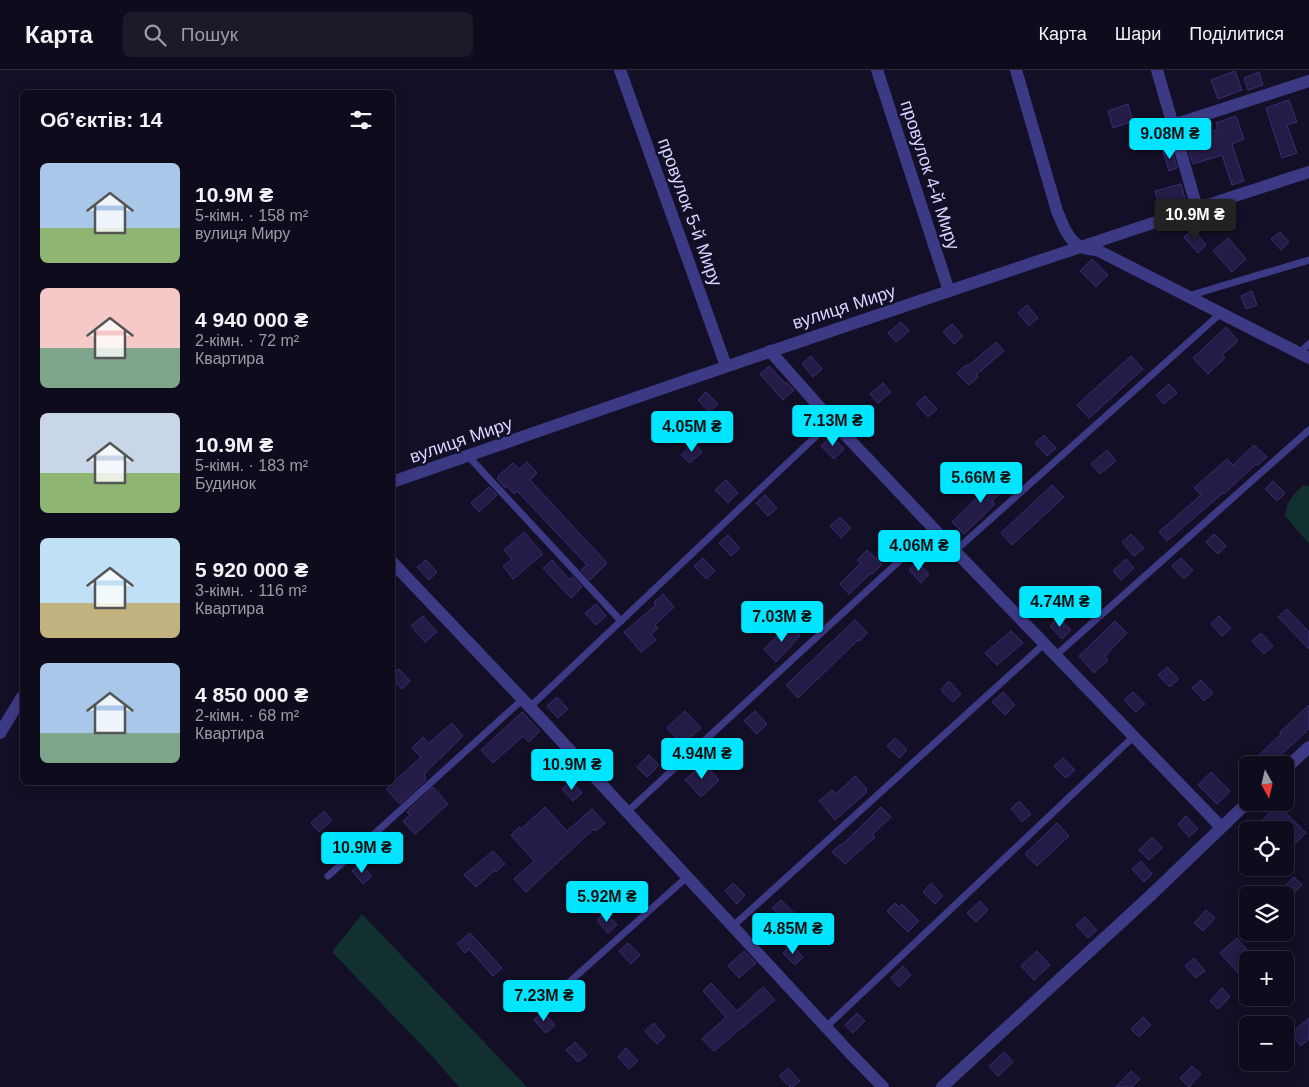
<!DOCTYPE html>
<html lang="uk">
<meta charset="utf-8">
<style>
body{margin:0;font-family:Helvetica,sans-serif;background:#1c1929;color:#f1f3f6;height:100vh;display:flex;flex-direction:column;font-size:19px;white-space:nowrap}
*{box-sizing:border-box;margin:0}
p{font-size:16px;color:#9b9ba3}
.icon{flex:none;width:28px;height:28px;fill:none;stroke:currentColor;stroke-width:2;stroke-linecap:round;stroke-linejoin:round}
.map{position:relative;flex:1;overflow:hidden}
.panel{position:absolute;left:20px;top:20px;width:375px;height:695px;display:flex;flex-direction:column;background:#0e0b1c;border-radius:8px;box-shadow:0 2px 12px #0003,0 0 0 1px #2e2b3b}
.panel>*{flex:none}
.needle{width:32px;rotate:172deg}
.tools{position:absolute;left:1239px;top:686px;display:grid;gap:10px}
.tools a{display:grid;place-items:center;width:55px;height:55px;border-radius:8px;background:#0e0b1c;box-shadow:0 2px 12px #0003,0 0 0 1px #2e2b3b;font-size:25px}
.price{position:absolute;translate:-50% -42px;padding:0 11px;border-radius:5px;background:#00e5ff;color:#111;font-size:16px;line-height:32px;filter:drop-shadow(0 1px 2px #0008)}
.price::after{content:'';position:absolute;left:50%;top:30px;width:15px;height:11px;margin-left:-8px;background:inherit;clip-path:polygon(0 0,100% 0,50% 100%)}
.price.on{background:#222;color:#fff}
ul{padding:0;list-style:none}
li{display:flex;align-items:center;gap:15px;height:125px;padding:0 20px}
li span{display:grid;place-items:center;flex:none;width:140px;height:100px;border-radius:8px;color:#555}
li>.icon{margin-inline-start:auto}
span .icon{width:60px;height:60px;fill:#fffc;stroke-width:1}
li b{font-size:21px}
h2{display:flex;justify-content:space-between;align-items:center;height:60px;padding:0 20px;font-size:21px}
header{display:flex;align-items:center;gap:30px;box-sizing:border-box;height:70px;padding:0 25px;background:#0e0b1c;border-bottom:1px solid #2e2b3b}
header strong{font-size:24px}
nav{display:flex;gap:28px;margin-inline-start:auto;font-size:18px}
.search{width:350px;height:45px;background:#1c1929;display:flex;align-items:center;gap:12px;box-sizing:border-box;padding:0 18px;border-radius:8px;color:#9b9ba3;font-size:19px}
.map>svg:first-child{display:block}
.green{fill:#12302f}
.building{fill:#241b47;stroke:#3b2d73}
.lines{fill:none;stroke-linecap:round;stroke-linejoin:round}
.service{stroke:#3d3a85;stroke-width:7}
.minor{stroke:#3d3a85;stroke-width:12}
.tertiary{stroke:#3d3a85;stroke-width:12}
.labels{text-anchor:middle;stroke-width:5;stroke-linejoin:round;paint-order:stroke}
.street-label{font-size:18px;fill:#d9d4ff;stroke:#130f26}
</style>
<header>
<strong>Карта</strong>
<div class="search"><svg class="icon" aria-label="search" viewBox="0 0 24 24"><circle cx="10" cy="10" r="6"/><path d="M15 15l6 6"/></svg>Пошук</div>
<nav><a>Карта</a><a>Шари</a><a>Поділитися</a></nav>
</header>
<div class="map">
<svg width="1309" height="1017" viewBox="0 0 1309 1017">
<rect width="100%" height="100%" fill="#130f26"/>
<g class="green">
<path d="M1304,415L1309,416V474L1285,446C1285,434 1295,422 1304,415Z"/>
<path d="M362,844L527,1017H459L432,986L332,882Z"/>
</g>
<g class="building">
<path d="M1235,1L1242,20L1218,29L1211,10Z"/>
<path d="M1259,2L1263,15L1248,20L1244,8Z"/>
<path d="M1289,30L1297,52L1287,55L1297,83L1282,88L1266,38Z"/>
<path d="M1128,34L1133,51L1113,58L1108,41Z"/>
<path d="M1236,46L1244,69L1232,74L1244,111L1232,115L1222,85L1193,94L1187,75L1192,74L1190,68L1218,60L1216,53Z"/>
<path d="M1172,80L1177,98L1169,101L1163,82Z"/>
<path d="M1181,114L1185,129L1159,136L1155,121Z"/>
<path d="M1193,159L1206,175L1198,183L1184,167Z"/>
<path d="M1280,162L1289,172L1281,180L1271,169Z"/>
<path d="M1228,168L1246,189L1232,202L1213,181Z"/>
<path d="M1092,189L1108,205L1096,217L1080,201Z"/>
<path d="M1252,221L1257,235L1246,239L1241,226Z"/>
<path d="M1027,235L1038,248L1029,256L1018,243Z"/>
<path d="M901,252L909,261L896,272L888,263Z"/>
<path d="M952,254L963,266L954,274L943,262Z"/>
<path d="M1226,257L1238,271L1222,285L1225,288L1208,304L1193,288Z"/>
<path d="M996,272L1004,281L976,305L978,307L969,315L957,303L966,295L968,296Z"/>
<path d="M811,286L822,299L813,307L802,294Z"/>
<path d="M1131,286L1143,299L1089,348L1077,335Z"/>
<path d="M769,296L785,313L786,312L794,320L783,330L760,304Z"/>
<path d="M883,313L891,322L878,333L870,324Z"/>
<path d="M1169,314L1177,323L1164,334L1156,325Z"/>
<path d="M706,322L718,334L709,342L698,330Z"/>
<path d="M925,326L937,339L928,347L916,334Z"/>
<path d="M803,338L815,351L806,359L795,346Z"/>
<path d="M1044,365L1056,378L1047,386L1035,373Z"/>
<path d="M832,366L844,379L834,389L821,376Z"/>
<path d="M694,373L702,382L690,393L681,385Z"/>
<path d="M1254,375L1267,387L1258,395L1256,394L1224,424L1223,423L1210,434L1167,471L1159,462L1201,425L1194,418L1227,389L1233,395Z"/>
<path d="M1107,380L1116,391L1100,404L1091,394Z"/>
<path d="M527,392L537,403L530,410L607,493L590,510L581,500L587,495L517,421L514,424L507,416L505,418L497,409L499,407L498,406L513,393L519,399Z"/>
<path d="M998,401L1010,414L992,431L995,434L964,464L952,452L993,413L990,409Z"/>
<path d="M726,410L738,423L728,433L715,420Z"/>
<path d="M1273,411L1285,423L1277,431L1265,419Z"/>
<path d="M1052,415L1064,427L1012,475L1001,463Z"/>
<path d="M489,417L497,425L479,442L471,433Z"/>
<path d="M765,425L777,438L768,446L756,433Z"/>
<path d="M840,447L851,458L841,468L830,456Z"/>
<path d="M524,462L543,484L513,509L503,496L512,489L504,480Z"/>
<path d="M1131,464L1144,478L1134,486L1122,472Z"/>
<path d="M1214,464L1226,476L1218,484L1206,472Z"/>
<path d="M728,465L740,478L731,486L719,473Z"/>
<path d="M867,480L882,494L872,504L871,503L849,524L840,514L861,493L857,490Z"/>
<path d="M703,488L715,501L706,509L694,496Z"/>
<path d="M1181,488L1193,500L1184,509L1172,496Z"/>
<path d="M1126,489L1134,498L1121,510L1113,501Z"/>
<path d="M426,490L437,502L429,510L417,497Z"/>
<path d="M552,490L570,510L573,507L582,517L571,528L543,498Z"/>
<path d="M917,492L929,504L921,513L909,500Z"/>
<path d="M663,524L674,537L655,555L658,558L651,564L656,570L641,582L624,562L656,535L654,532Z"/>
<path d="M596,534L606,546L596,555L585,543Z"/>
<path d="M1287,539L1309,562V579L1278,547Z"/>
<path d="M423,546L437,562L425,572L411,556Z"/>
<path d="M1219,546L1231,558L1222,566L1211,554Z"/>
<path d="M1058,548L1071,560L1062,569L1050,556Z"/>
<path d="M855,550L867,563L859,571L858,570L798,628L786,615Z"/>
<path d="M1115,551L1127,563L1105,586L1108,590L1094,603L1079,586Z"/>
<path d="M788,553L800,566L776,592L764,579L781,563L780,562Z"/>
<path d="M1011,561L1023,573L997,595L985,583Z"/>
<path d="M1261,563L1273,576L1264,584L1252,571Z"/>
<path d="M1167,597L1179,609L1170,617L1158,605Z"/>
<path d="M399,599L410,611L402,619L392,609V604Z"/>
<path d="M1201,610L1213,623L1204,631L1192,618Z"/>
<path d="M949,611L961,624L953,632L941,620Z"/>
<path d="M1003,622L1015,635L1005,645L992,632Z"/>
<path d="M1133,622L1145,634L1136,642L1124,630Z"/>
<path d="M557,627L568,639L558,648L547,636Z"/>
<path d="M1309,635V659L1276,689L1280,693L1278,695H1266L1258,686L1281,664L1280,662Z"/>
<path d="M685,641L701,658L682,675L667,658Z"/>
<path d="M755,641L767,654L757,664L744,651Z"/>
<path d="M522,642L540,661L529,672L523,666L493,693L481,680Z"/>
<path d="M452,653L463,666L424,704L426,710L400,734L386,719L421,687L412,678L423,667L429,673Z"/>
<path d="M895,668L907,680L899,688L887,676Z"/>
<path d="M649,685L659,695L647,707L637,697Z"/>
<path d="M1063,688L1075,700L1066,708L1054,696Z"/>
<path d="M704,693L719,710L701,727L685,710Z"/>
<path d="M1211,702L1230,721L1217,734L1198,715Z"/>
<path d="M855,706L867,719L865,720L867,722L835,750L819,731L832,720L836,724Z"/>
<path d="M570,711L582,723L573,731L562,719Z"/>
<path d="M433,717L448,734L415,764L403,751L410,745L407,742Z"/>
<path d="M1019,731L1031,744L1022,752L1011,739Z"/>
<path d="M1279,733L1287,742L1286,743L1306,763L1294,775L1285,767V760H1253Z"/>
<path d="M545,737L567,761L592,739L605,753L596,761L594,759L574,777L526,822L514,809L534,791L511,765L519,757L521,759Z"/>
<path d="M881,737L891,747L873,764L875,767L845,794L832,782L841,774L842,775Z"/>
<path d="M324,741L332,750L319,762L311,753Z"/>
<path d="M1186,746L1198,759L1189,767L1178,754Z"/>
<path d="M1057,753L1069,766L1037,796L1025,784Z"/>
<path d="M1152,767L1162,778L1149,790L1139,780Z"/>
<path d="M385,769L397,781L388,789L377,776Z"/>
<path d="M493,781L505,794L496,802L495,800L476,817L464,805Z"/>
<path d="M1141,791L1152,804L1144,812L1132,799Z"/>
<path d="M360,793L372,806L363,814L352,801Z"/>
<path d="M1294,807L1302,815L1290,827L1282,819Z"/>
<path d="M733,813L745,825L737,834L725,821Z"/>
<path d="M931,813L943,826L935,834L923,822Z"/>
<path d="M781,830L793,842L784,851L772,838Z"/>
<path d="M980,831L988,840L976,852L967,843Z"/>
<path d="M895,833L899,837L902,834L919,851L908,862L887,841Z"/>
<path d="M1206,840L1215,848L1203,861L1194,853Z"/>
<path d="M605,842L617,855L608,863L597,850Z"/>
<path d="M1085,847L1097,860L1088,868L1076,855Z"/>
<path d="M470,863L502,898L493,906L469,879L465,883L457,874Z"/>
<path d="M1237,868L1247,880L1240,886L1248,896V914L1220,883Z"/>
<path d="M628,873L640,885L631,894L619,881Z"/>
<path d="M791,874L803,887L795,895L783,883Z"/>
<path d="M744,881L756,893L739,908L728,896Z"/>
<path d="M1037,881L1050,895L1034,910L1021,896Z"/>
<path d="M1194,888L1205,901L1196,908L1185,896Z"/>
<path d="M903,896L911,905L899,917L891,908Z"/>
<path d="M518,912L526,921L513,933L505,924Z"/>
<path d="M711,913L737,941L763,917L775,930L714,981L702,969L726,947L703,921Z"/>
<path d="M1222,918L1230,927L1218,939L1210,931Z"/>
<path d="M571,921L583,934L574,942L563,929Z"/>
<path d="M543,942L555,955L546,963L534,950Z"/>
<path d="M857,943L865,951L853,963L845,955Z"/>
<path d="M1143,947L1151,955L1139,967L1131,959Z"/>
<path d="M1309,948V969L1301,976L1290,964Z"/>
<path d="M654,953L665,966L657,974L645,961Z"/>
<path d="M575,972L587,985L578,992L566,980Z"/>
<path d="M626,978L638,991L629,999L618,987Z"/>
<path d="M1004,982L1013,992L998,1006L989,996Z"/>
<path d="M1192,996L1201,1004L1189,1017L1180,1008Z"/>
<path d="M788,998L800,1011L792,1017H790L779,1006Z"/>
<path d="M1131,1001L1140,1009L1132,1017H1116Z"/>
</g>
<g class="lines">
<g class="service">
<path d="M1188,226L1309,190"/>
<path d="M1299,283L1309,274"/>
<path d="M468,386L621,551"/>
<path d="M955,481L1221,243"/>
<path d="M1055,586L1309,360"/>
<path d="M530,637L832,351"/>
<path d="M627,742L934,459"/>
<path d="M328,806L523,629"/>
<path d="M733,856L1044,574"/>
<path d="M548,931L687,807"/>
<path d="M826,957L1133,667"/>
</g>
<g class="minor">
<path d="M620,0L726,296"/>
<path d="M877,0L949,221"/>
<path d="M1016,0L1057,141C1062,153 1067,168 1079,176C1084,179 1093,179 1099,181L1309,288"/>
<path d="M1157,0L1197,138"/>
<path d="M1173,55L1309,11"/>
<path d="M770,281L832,351L955,481L1221,757"/>
<path d="M392,492L530,637L849,982L883,1017"/>
<path d="M1285,699L1309,677"/>
<path d="M942,1017L1150,826L1248,732"/>
</g>
<g class="tertiary">
<path d="M392,412C697,306 1002,201 1309,102"/>
<path d="M0,663L22,627"/>
</g>
</g>
<g class="labels">
<g class="street-label">
<text transform="translate(930 105) rotate(72)" y="6">провулок 4-й Миру</text>
<text transform="translate(690 142) rotate(70)" y="6">провулок 5-й Миру</text>
<text transform="translate(844 237) rotate(-18)" y="6">вулиця Миру</text>
<text transform="translate(461 370) rotate(-19)" y="6">вулиця Миру</text>
</g>
</g>
</svg>
<div class="tools">
<a><svg class="needle" viewBox="-14 -14 28 28"><path d="M0-13l5 13h-10z" fill="#e53935"/><path d="M0 13l5-13h-10z" fill="#9b9ba3"/></svg></a>
<a><svg class="icon" aria-label="locate" viewBox="0 0 24 24"><circle cx="12" cy="12" r="6"/><path d="M12 2v4M12 18v4M2 12h4M18 12h4"/></svg></a>
<a><svg class="icon" aria-label="layers" viewBox="0 0 24 24"><path d="M12 4l9 5-9 5-9-5zM3 14l9 5 9-5"/></svg></a>
<a>+</a>
<a>−</a>
</div>
<b class="price" style="left:1170px;top:90px">9.08M ₴</b>
<b class="price on" style="left:1195px;top:171px">10.9M ₴</b>
<b class="price" style="left:833px;top:377px">7.13M ₴</b>
<b class="price" style="left:692px;top:383px">4.05M ₴</b>
<b class="price" style="left:981px;top:434px">5.66M ₴</b>
<b class="price" style="left:919px;top:502px">4.06M ₴</b>
<b class="price" style="left:1060px;top:558px">4.74M ₴</b>
<b class="price" style="left:782px;top:573px">7.03M ₴</b>
<b class="price" style="left:702px;top:710px">4.94M ₴</b>
<b class="price" style="left:572px;top:721px">10.9M ₴</b>
<b class="price" style="left:362px;top:804px">10.9M ₴</b>
<b class="price" style="left:607px;top:853px">5.92M ₴</b>
<b class="price" style="left:793px;top:885px">4.85M ₴</b>
<b class="price" style="left:544px;top:952px">7.23M ₴</b>
<section class="panel">
<h2>Об’єктів: 14<svg class="icon" aria-label="filters" viewBox="0 0 24 24"><path d="M4 7h16M4 17h16"/><circle cx="9" cy="7" r="2"/><circle cx="15" cy="17" r="2"/></svg></h2>
<ul>
<li><span style="background:linear-gradient(#a9c7e8 65%,#8fb573 0)"><svg class="icon" aria-label="home" viewBox="0 0 24 24"><path d="M3 11l9-7 9 7M6 9v11h12V9"/></svg></span><div><b>10.9M ₴</b><p>5-кімн. · 158 m²</p><p>вулиця Миру</p></div></li>
<li><span style="background:linear-gradient(#f6c9c9 60%,#7fa58c 0)"><svg class="icon" aria-label="home" viewBox="0 0 24 24"><path d="M3 11l9-7 9 7M6 9v11h12V9"/></svg></span><div><b>4 940 000 ₴</b><p>2-кімн. · 72 m²</p><p>Квартира</p></div></li>
<li><span style="background:linear-gradient(#c9d6e8 60%,#8fb573 0)"><svg class="icon" aria-label="home" viewBox="0 0 24 24"><path d="M3 11l9-7 9 7M6 9v11h12V9"/></svg></span><div><b>10.9M ₴</b><p>5-кімн. · 183 m²</p><p>Будинок</p></div></li>
<li><span style="background:linear-gradient(#bfe0f5 65%,#c2b280 0)"><svg class="icon" aria-label="home" viewBox="0 0 24 24"><path d="M3 11l9-7 9 7M6 9v11h12V9"/></svg></span><div><b>5 920 000 ₴</b><p>3-кімн. · 116 m²</p><p>Квартира</p></div></li>
<li><span style="background:linear-gradient(#a9c7e8 70%,#7fa58c 0)"><svg class="icon" aria-label="home" viewBox="0 0 24 24"><path d="M3 11l9-7 9 7M6 9v11h12V9"/></svg></span><div><b>4 850 000 ₴</b><p>2-кімн. · 68 m²</p><p>Квартира</p></div></li>
</ul>
</section>
</div>
